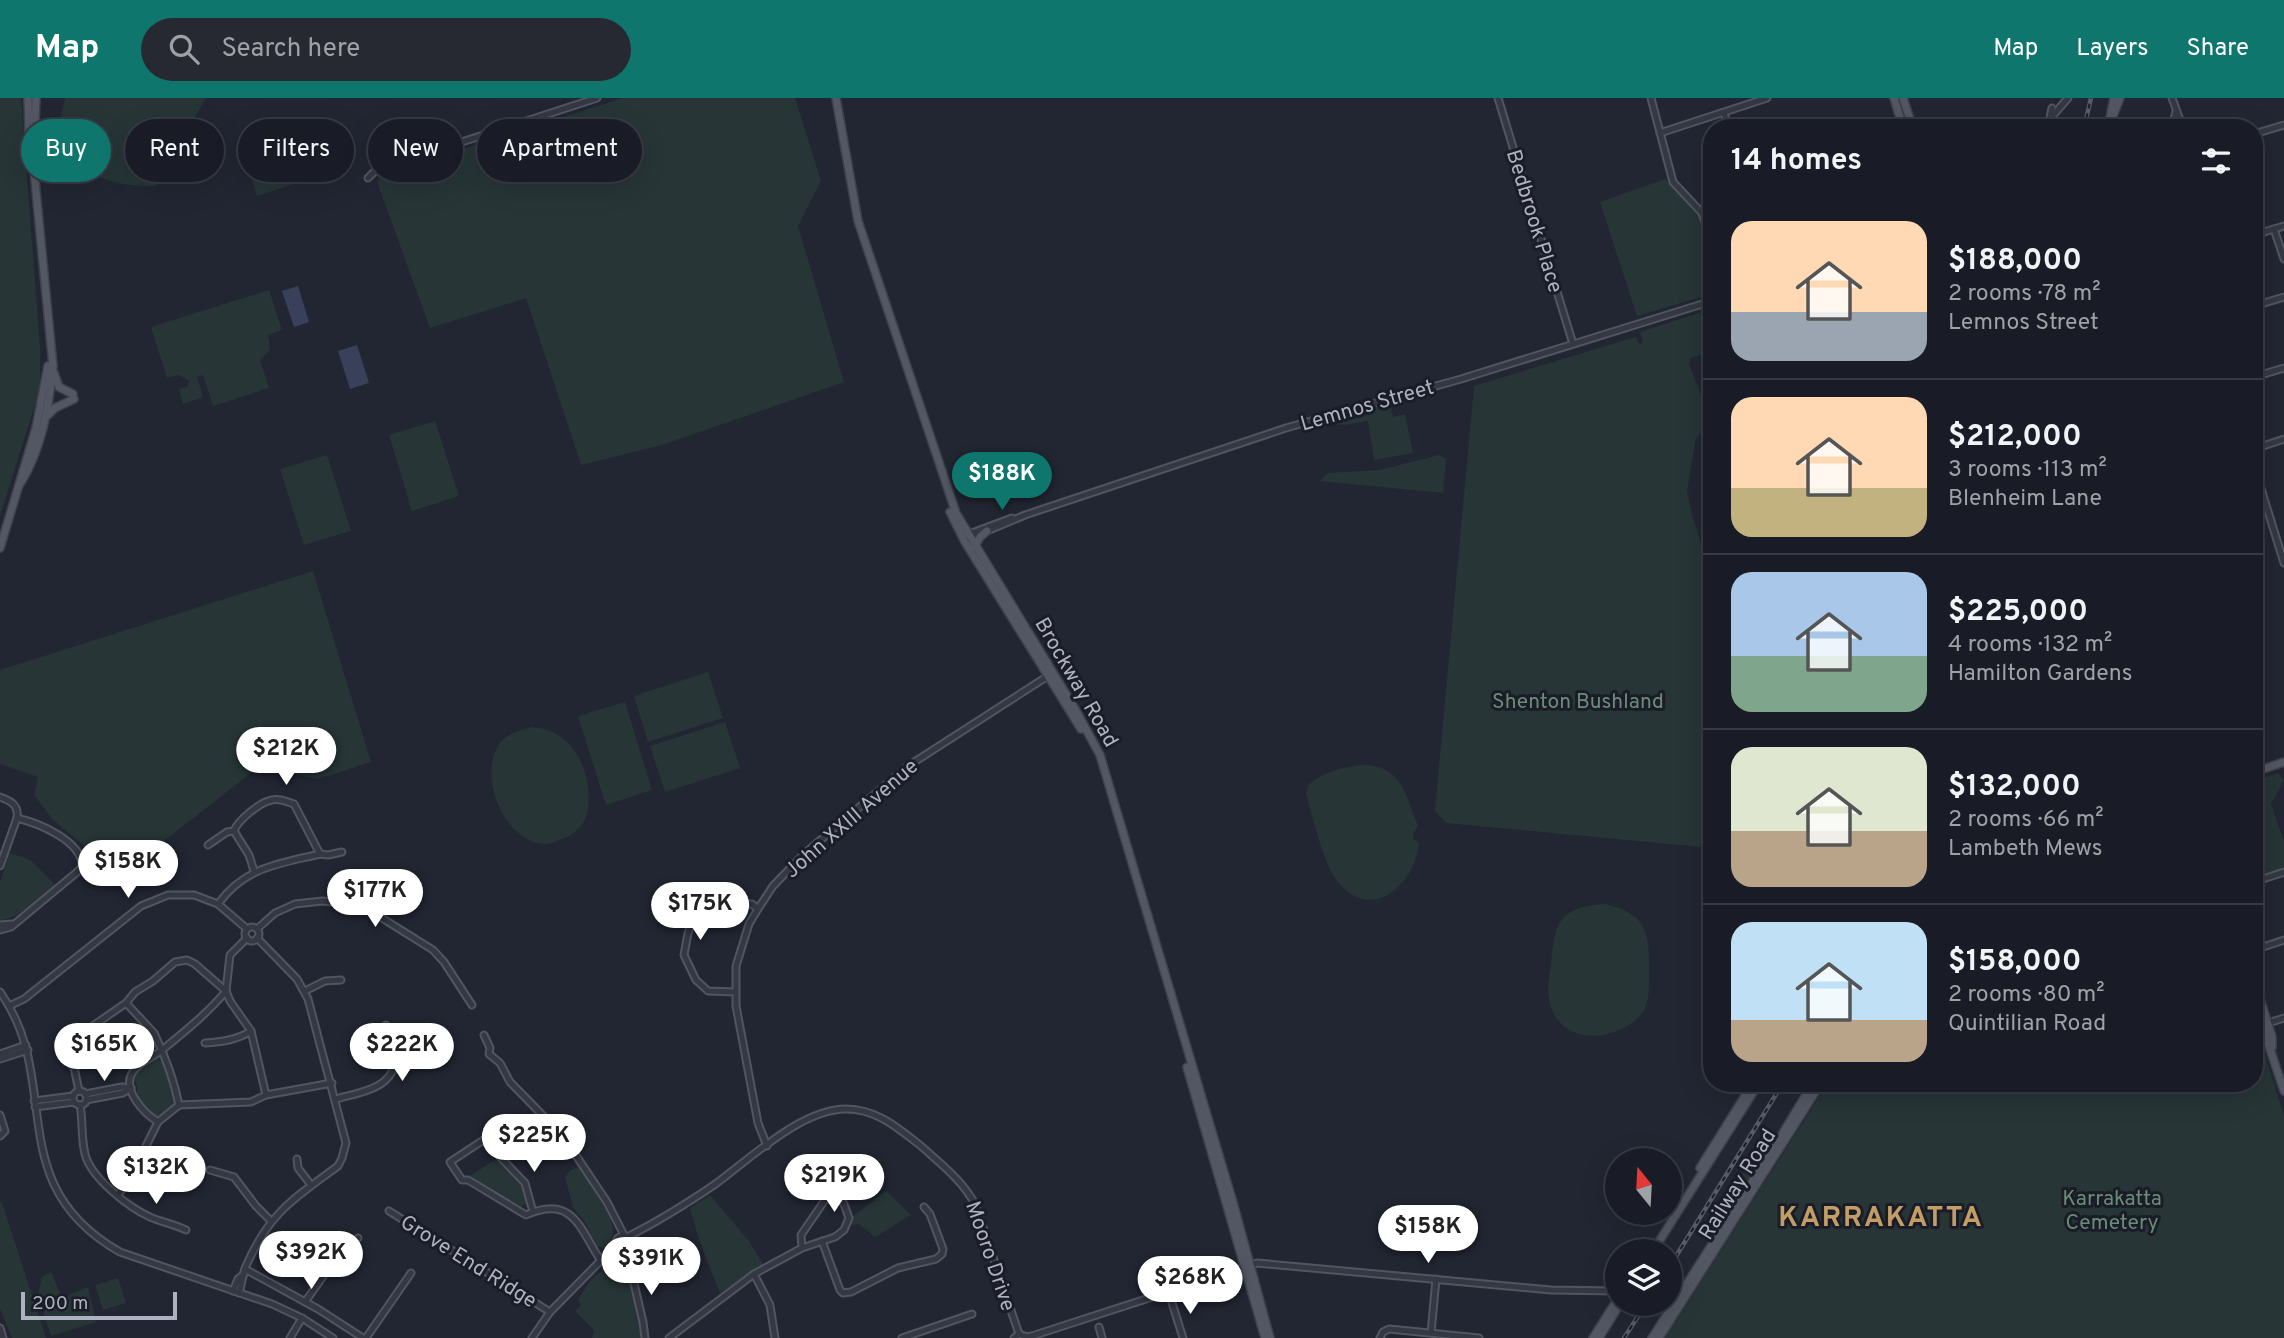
<!DOCTYPE html>
<meta charset="utf-8">
<style>
body{margin:0;font-family:Overpass,sans-serif;background:#262932;color:#f1f3f6;height:100vh;display:flex;flex-direction:column;font-size:26px;white-space:nowrap}
*{box-sizing:border-box;margin:0}
p{font-size:23px;color:#9fa1a7}
.icon{flex:none;width:38px;height:38px;fill:none;stroke:currentColor;stroke-width:2;stroke-linecap:round;stroke-linejoin:round}
.map{position:relative;flex:1;overflow:hidden}
.panel{position:absolute;left:1703px;top:21px;width:560px;height:973px;display:flex;flex-direction:column;background:#191c26;border-radius:28px;box-shadow:0 7px 28px #0002,0 0 0 2px #373a43}
.panel>*{flex:none}
.top-card{position:absolute;left:21px;top:21px;width:665px;height:63px;display:flex;gap:14px}
.needle{width:46px;rotate:342deg}
.controls{position:absolute;left:1605px;top:1050px;display:grid;gap:14px}
.controls a{display:grid;place-items:center;width:77px;height:77px;border-radius:50%;background:#191c26;box-shadow:0 7px 28px #0002,0 0 0 2px #373a43;font-size:35px}
.scale{position:absolute;left:21px;bottom:18px;width:156px;box-sizing:border-box;padding-left:7px;border:4px solid #aeb2c0;border-top:0;font-size:19px;line-height:24px;white-space:nowrap;color:#aeb2c0;-webkit-text-stroke:5px #1a1d27;paint-order:stroke}
.price{position:absolute;translate:-50% -60px;padding:0 16px;border-radius:24px;background:#fff;color:#222;font-size:23px;line-height:46px;filter:drop-shadow(0 2px 4px #0008)}
.price::after{content:'';position:absolute;left:50%;top:42px;width:21px;height:16px;margin-left:-10px;background:inherit;clip-path:polygon(0 0,100% 0,50% 100%)}
.price.on{background:#0f766e;color:#fff}
ul{padding:0;list-style:none}
li{display:flex;align-items:center;gap:21px;height:175px;padding:0 28px}
li+li{border-top:2px solid #373a43}
li span{display:grid;place-items:center;flex:none;width:196px;height:140px;border-radius:21px;color:#555}
li>.icon{margin-inline-start:auto}
span .icon{width:84px;height:84px;fill:#fffc;stroke-width:1}
li b{font-size:30px}
h2{display:flex;justify-content:space-between;align-items:center;height:84px;padding:0 28px;font-size:30px}
.tag{padding:0 24px;border-radius:32px;background:#191c26;box-shadow:0 7px 28px #0002,0 0 0 2px #373a43;font-size:24px;line-height:63px}
.tag.on{background:#0f766e;color:#fff}
header{display:flex;align-items:center;gap:42px;box-sizing:border-box;height:98px;padding:0 35px;background:#0f766e;color:#fff}
header strong{font-size:33px}
nav{display:flex;gap:38px;margin-inline-start:auto;font-size:24px}
.search{width:490px;height:63px;background:#262932;display:flex;align-items:center;gap:18px;box-sizing:border-box;padding:0 24px;border-radius:38px;color:#9fa1a7;font-size:26px}
.map>svg:first-child{display:block}
.green{fill:#273537}
.water{fill:#39415a}
.lines{fill:none;stroke-linecap:round;stroke-linejoin:round}
.minor-casing{stroke:#525561;stroke-width:9}
.major-casing{stroke:#3e414c;stroke-width:10}
.minor{stroke:#343843;stroke-width:5}
.major{stroke:#525763;stroke-width:7}
.rail-casing{stroke:#575b6a;stroke-width:4.5}
.rail{stroke:#1a1d27;stroke-width:2;stroke-dasharray:5;stroke-linecap:butt}
.labels{text-anchor:middle;stroke-width:6;stroke-linejoin:round;paint-order:stroke}
.street-label{font-size:21px;fill:#aeb2c0;stroke:#1a1d27}
.park-label{font-size:21px;fill:#6a8d77;stroke:#1a1d27}
.district-label{font-size:28px;font-weight:bold;letter-spacing:2px;fill:#c39d66;stroke:#1a1d27}
</style>
<header>
<strong>Map</strong>
<div class="search"><svg class="icon" aria-label="search" viewBox="0 0 24 24"><circle cx="10" cy="10" r="6"/><path d="M15 15l6 6"/></svg>Search here</div>
<nav><a>Map</a><a>Layers</a><a>Share</a></nav>
</header>
<div class="map">
<svg width="2284" height="1240" viewBox="0 0 2284 1240">
<rect width="100%" height="100%" fill="#212632"/>
<g class="green">
<path d="M0,0H21L40,249V291L0,418Z"/>
<path d="M65,0H206L155,88C119,88 78,82 66,42C64,36 61,28 61,21C61,15 64,7 65,0Z"/>
<path d="M623,0H795L821,83L798,128L844,284L662,347L581,367L526,200L430,230L377,84L383,76Z"/>
<path d="M325,47L334,73L257,98L249,72Z"/>
<path d="M1665,81L1698,116L1711,157V196L1637,218L1600,104Z"/>
<path d="M269,192L282,232L268,237L270,252L260,262L269,290L213,308L203,277L197,279L203,299L183,306L179,291L187,289L189,283L179,277L167,280L151,229Z"/>
<path d="M1711,211V240L1705,255L1691,260L1689,266L1707,312L1705,329L1696,340L1687,393L1691,413L1711,479V750L1446,725L1435,713L1474,288L1635,239L1640,247L1643,244L1640,234Z"/>
<path d="M1389,305L1393,319L1405,316L1413,355L1374,362L1368,323L1344,327L1328,326L1327,322L1378,307L1379,309Z"/>
<path d="M435,323L459,398L412,413L389,337Z"/>
<path d="M327,357L351,433L304,447L280,371Z"/>
<path d="M1439,357L1446,361L1443,395L1320,383L1328,375L1379,372Z"/>
<path d="M313,473L371,664L318,681L259,669L120,777L53,722L34,697L38,679L0,666V572Z"/>
<path d="M708,574L723,620L648,644L634,598Z"/>
<path d="M625,604L652,692L606,707L578,618Z"/>
<path d="M725,624L740,670L665,694L650,648Z"/>
<path d="M531,629C573,631 592,672 588,710C587,723 578,734 567,739C560,741 553,746 547,746C502,748 472,666 506,639C513,634 523,632 531,629Z"/>
<path d="M1366,667C1403,669 1406,699 1418,728L1414,734L1413,741L1419,745C1415,787 1371,826 1337,783C1324,766 1312,718 1306,696L1308,687C1324,673 1346,668 1366,667Z"/>
<path d="M2278,675L2284,682L2271,706L2284,743V770L2254,779V683Z"/>
<path d="M10,755L31,762L55,787C40,798 19,822 0,822V784Z"/>
<path d="M1604,806C1646,814 1650,835 1649,873C1649,885 1650,898 1645,910C1638,923 1625,931 1611,935C1578,945 1549,928 1548,892C1548,883 1550,874 1551,865C1553,850 1553,831 1564,819C1574,809 1591,807 1604,806Z"/>
<path d="M2254,921L2284,1018V1240H1665L1828,985H2254Z"/>
<path d="M155,960C170,965 177,994 175,1008L159,1019C149,1017 141,1006 136,998L138,989L133,980L137,972Z"/>
<path d="M1769,1041L1771,1044L1732,1108L1726,1103L1733,1085L1739,1082L1764,1042Z"/>
<path d="M498,1060L524,1090L526,1106L521,1108L515,1106L468,1079Z"/>
<path d="M579,1069C589,1085 615,1116 613,1136C612,1141 608,1147 605,1151L597,1148L585,1124L573,1109L565,1079L570,1072Z"/>
<path d="M886,1093L911,1117L875,1139L859,1126L850,1127L851,1120Z"/>
<path d="M710,1097L749,1143L764,1168L720,1195L699,1142L690,1110Z"/>
<path d="M0,1104L2,1105L46,1240H12L0,1211Z"/>
<path d="M618,1158C632,1169 639,1221 645,1240H592L594,1232L575,1213L581,1207L578,1201L590,1183Z"/>
<path d="M51,1174L62,1200L88,1189L96,1224L51,1238L38,1197L42,1179Z"/>
<path d="M118,1180L126,1205L103,1212L95,1187Z"/>
</g>
<g class="water">
<path d="M298,188L309,224L294,229L282,193Z"/>
<path d="M357,247L369,285L350,291L338,253Z"/>
</g>
<g class="lines">
<defs>
<g id="minor">
<path d="M1498,0L1573,246"/>
<path d="M1651,0L1673,84L1702,115L1712,145"/>
<path d="M2172,0L2183,30"/>
<path d="M2176,13L2174,21L2179,30"/>
<path d="M1724,15L1729,30"/>
<path d="M2049,22L2068,0"/>
<path d="M2017,30L2039,25"/>
<path d="M2048,30L2052,10"/>
<path d="M1660,35L1767,0"/>
<path d="M2254,36L2284,27"/>
<path d="M368,80L376,72L597,0"/>
<path d="M2274,131L2284,161"/>
<path d="M2254,137L2284,128"/>
<path d="M2254,208L2284,199"/>
<path d="M2254,279L2284,270"/>
<path d="M2254,351L2284,341"/>
<path d="M2254,368L2284,465"/>
<path d="M969,436L1012,420"/>
<path d="M968,441L1025,417L1286,330L1461,281L1712,203"/>
<path d="M2254,633L2257,644"/>
<path d="M0,699C11,703 19,707 17,720"/>
<path d="M234,733C238,722 260,704 272,702C280,700 287,704 294,706L320,756"/>
<path d="M208,747L227,734L234,733L249,757L254,773"/>
<path d="M0,768L17,720C38,725 83,743 82,769L76,775L11,829L0,832"/>
<path d="M2254,784L2284,774"/>
<path d="M218,806C245,769 278,766 320,756L328,757L342,754"/>
<path d="M0,827L12,826"/>
<circle cx="252" cy="836" r="7"/>
<path d="M257,831L275,815L295,806L322,803L361,807L433,852L444,864L472,907"/>
<path d="M2254,852L2284,842"/>
<path d="M226,893L230,857L247,840"/>
<path d="M305,893L325,883L341,882"/>
<path d="M0,894C64,983 0,1086 120,1154L272,1206L302,1220L333,1240"/>
<path d="M736,894L708,893L696,882L684,857L688,835L694,820L702,811L716,804L752,806L758,811"/>
<path d="M126,905L154,935C165,958 174,982 179,1007L158,1024C145,1016 122,993 132,975C138,965 153,959 162,952C184,934 208,915 226,893"/>
<path d="M9,908L24,901L141,808L168,797H194L218,806L247,831"/>
<path d="M2265,926L2284,920"/>
<path d="M484,937L490,950L489,956L500,965L510,984L563,1038L607,1104L625,1139"/>
<path d="M205,945C221,944 237,942 251,933"/>
<path d="M0,956L26,947"/>
<path d="M0,961L28,952"/>
<path d="M79,993L71,955V943L126,905L135,894L153,883L175,864L187,862L195,866L226,893L230,903L251,933L266,997L332,985"/>
<circle cx="80" cy="1000" r="7"/>
<path d="M85,996L122,989L131,990"/>
<path d="M336,1001C361,994 394,991 396,959C397,947 393,937 386,927"/>
<path d="M86,1002L123,995L131,990"/>
<path d="M34,1003L73,998"/>
<path d="M80,1007C83,1023 81,1040 85,1056C91,1080 128,1109 150,1119C161,1124 174,1126 186,1132"/>
<path d="M179,1007L251,1004L266,997"/>
<path d="M35,1009L74,1004"/>
<path d="M0,1017L5,1033L0,1038"/>
<path d="M485,1041L450,1064L462,1082H468L526,1117C574,1096 580,1132 601,1163"/>
<path d="M767,1048L758,1025L736,908V868L749,826L758,811L773,788L804,756L908,668L1051,576"/>
<path d="M498,1050L501,1060L525,1085L533,1114"/>
<path d="M297,1061L298,1070L311,1087"/>
<path d="M210,1072L234,1079L256,1108L271,1123"/>
<path d="M118,1097L134,1072L158,1024"/>
<path d="M835,1098L836,1079"/>
<path d="M389,1113L550,1214"/>
<circle cx="623" cy="1145" r="7"/>
<path d="M627,1139C657,1124 686,1106 714,1087C750,1061 801,1011 846,1011C877,1011 898,1030 921,1048C941,1066 962,1082 975,1106L1019,1236"/>
<path d="M822,1143L840,1192L843,1195L851,1194L898,1170L936,1161L942,1156L943,1151L930,1116L924,1109"/>
<path d="M629,1149V1164L643,1224L645,1240"/>
<path d="M245,1171L318,1211L363,1240"/>
<path d="M754,1176L770,1207L775,1240"/>
<path d="M233,1193L238,1181L244,1176"/>
<path d="M239,1195C242,1186 242,1177 246,1168C269,1115 293,1101 338,1068L342,1060L346,1045L308,901L297,881L257,840"/>
<path d="M305,1204L341,1153L358,1140"/>
<path d="M1172,1205L1183,1240"/>
<path d="M1099,1229L1102,1240"/>
<path d="M0,1230L3,1240"/>
<path d="M1431,1235L1436,1181"/>
<path d="M290,1240L302,1220"/>
<path d="M366,1240L411,1175"/>
<path d="M532,1240L550,1214L616,1147"/>
<path d="M669,1240L754,1176L802,1150L835,1139L844,1132L849,1120L844,1106L838,1099H830L825,1102L801,1137L802,1150"/>
<path d="M902,1240L972,1216"/>
<path d="M1014,1240L1019,1236L1027,1239L1035,1237L1257,1165L1551,1192L1617,1193"/>
<path d="M1380,1240L1383,1234L1389,1231L1479,1240"/>
</g>
<g id="major">
<path d="M836,0L858,123L956,415L1075,611L1100,657L1234,1108L1270,1240"/>
<path d="M1894,0L1903,30"/>
<path d="M1903,0L1913,30"/>
<path d="M2111,23L2120,0"/>
<path d="M2108,30L2114,0"/>
<path d="M34,52L36,0"/>
<path d="M54,275L59,289L73,296"/>
<path d="M48,317L55,310L74,301"/>
<path d="M20,386C42,351 49,308 53,268L33,62L29,37L28,0"/>
<path d="M950,414L965,444L1081,631"/>
<path d="M975,448L980,439L987,433"/>
<path d="M0,450L36,330L48,268"/>
<path d="M2254,674L2284,664"/>
<path d="M2254,882L2272,939V949"/>
<path d="M2254,903L2284,993"/>
<path d="M1187,969L1265,1240"/>
<path d="M1700,1070L1753,985"/>
<path d="M1653,1153L1759,985"/>
<path d="M1593,1240L1617,1202"/>
<path d="M1599,1240L1620,1206"/>
<path d="M1652,1240L1771,1055L1813,985"/>
<path d="M1659,1240L1821,985"/>
</g>
</defs>
<use href="#minor" class="minor-casing"/>
<use href="#major" class="major-casing"/>
<use href="#minor" class="minor"/>
<use href="#major" class="major"/>
<defs>
<g id="rail">
<path d="M2084,30L2091,0"/>
<path d="M1670,1168L1783,985"/>
<path d="M1624,1240L1646,1206"/>
</g>
</defs>
<use href="#rail" class="rail-casing"/>
<use href="#rail" class="rail"/>
</g>
<g class="labels">
<g class="street-label">
<text transform="translate(1535 123) rotate(73)" y="7">Bedbrook Place</text>
<text transform="translate(1367 307) rotate(-16)" y="7">Lemnos Street</text>
<text transform="translate(1077 584) rotate(60)" y="7">Brockway Road</text>
<text transform="translate(851 720) rotate(-41)" y="7">John XXIII Avenue</text>
<text transform="translate(1737 1086) rotate(-58)" y="7">Railway Road</text>
<text transform="translate(991 1158) rotate(71)" y="7">Mooro Drive</text>
<text transform="translate(469 1163) rotate(32)" y="7">Grove End Ridge</text>
</g>
<g class="park-label">
<text x="1578" y="610">Shenton Bushland</text>
<text x="2112" y="1107">Karrakatta<tspan x="2112" dy="24">Cemetery</tspan></text>
</g>
<g class="district-label">
<text x="1881" y="1128">KARRAKATTA</text>
</g>
</g>
</svg>
<div class="controls">
<a><svg class="needle" viewBox="-14 -14 28 28"><path d="M0-13l5 13h-10z" fill="#e53935"/><path d="M0 13l5-13h-10z" fill="#9fa1a7"/></svg></a>
<a><svg class="icon" aria-label="layers" viewBox="0 0 24 24"><path d="M12 4l9 5-9 5-9-5zM3 14l9 5 9-5"/></svg></a>
</div>
<div class="scale">200 m</div>
<b class="price on" style="left:1002px;top:414px">$188K</b>
<b class="price" style="left:286px;top:689px">$212K</b>
<b class="price" style="left:128px;top:802px">$158K</b>
<b class="price" style="left:375px;top:831px">$177K</b>
<b class="price" style="left:700px;top:844px">$175K</b>
<b class="price" style="left:104px;top:985px">$165K</b>
<b class="price" style="left:402px;top:985px">$222K</b>
<b class="price" style="left:534px;top:1076px">$225K</b>
<b class="price" style="left:156px;top:1108px">$132K</b>
<b class="price" style="left:834px;top:1116px">$219K</b>
<b class="price" style="left:1428px;top:1167px">$158K</b>
<b class="price" style="left:311px;top:1193px">$392K</b>
<b class="price" style="left:651px;top:1199px">$391K</b>
<b class="price" style="left:1190px;top:1218px">$268K</b>
<div class="top-card">
<a class="tag on">Buy</a>
<a class="tag">Rent</a>
<a class="tag">Filters</a>
<a class="tag">New</a>
<a class="tag">Apartment</a>
</div>
<section class="panel">
<h2>14 homes<svg class="icon" aria-label="filters" viewBox="0 0 24 24"><path d="M4 7h16M4 17h16"/><circle cx="9" cy="7" r="2"/><circle cx="15" cy="17" r="2"/></svg></h2>
<ul>
<li><span style="background:linear-gradient(#ffd9b3 65%,#9aa5b1 0)"><svg class="icon" aria-label="home" viewBox="0 0 24 24"><path d="M3 11l9-7 9 7M6 9v11h12V9"/></svg></span><div><b>$188,000</b><p>2 rooms · 78 m²</p><p>Lemnos Street</p></div></li>
<li><span style="background:linear-gradient(#ffd9b3 65%,#c2b280 0)"><svg class="icon" aria-label="home" viewBox="0 0 24 24"><path d="M3 11l9-7 9 7M6 9v11h12V9"/></svg></span><div><b>$212,000</b><p>3 rooms · 113 m²</p><p>Blenheim Lane</p></div></li>
<li><span style="background:linear-gradient(#a9c7e8 60%,#7fa58c 0)"><svg class="icon" aria-label="home" viewBox="0 0 24 24"><path d="M3 11l9-7 9 7M6 9v11h12V9"/></svg></span><div><b>$225,000</b><p>4 rooms · 132 m²</p><p>Hamilton Gardens</p></div></li>
<li><span style="background:linear-gradient(#dfe7d0 60%,#b9a48a 0)"><svg class="icon" aria-label="home" viewBox="0 0 24 24"><path d="M3 11l9-7 9 7M6 9v11h12V9"/></svg></span><div><b>$132,000</b><p>2 rooms · 66 m²</p><p>Lambeth Mews</p></div></li>
<li><span style="background:linear-gradient(#bfe0f5 70%,#b9a48a 0)"><svg class="icon" aria-label="home" viewBox="0 0 24 24"><path d="M3 11l9-7 9 7M6 9v11h12V9"/></svg></span><div><b>$158,000</b><p>2 rooms · 80 m²</p><p>Quintilian Road</p></div></li>
</ul>
</section>
</div>
